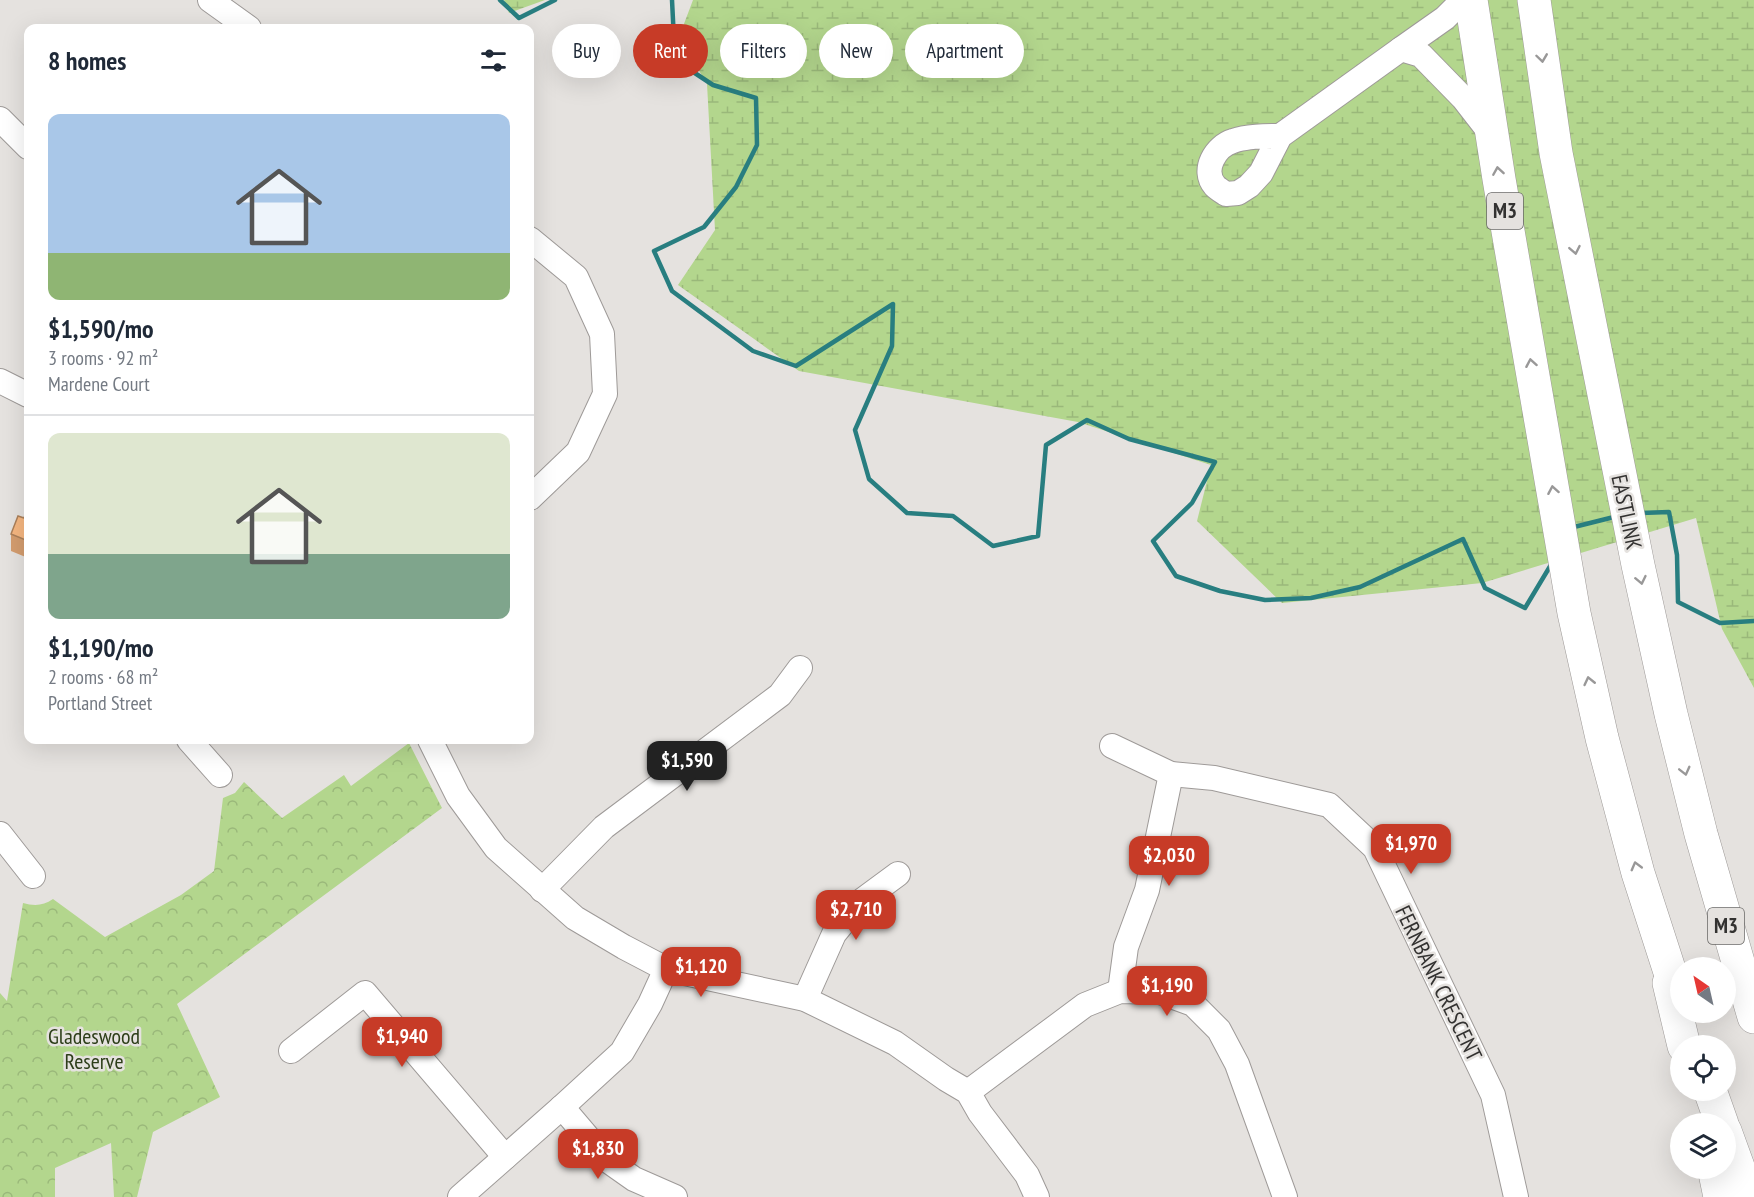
<!DOCTYPE html>
<meta charset="utf-8">
<style>
body{margin:0;font-family:"PT Sans Narrow",sans-serif;background:#f6f6f7;color:#1f2937;height:100vh;display:flex;flex-direction:column;font-size:22px;white-space:nowrap}
*{box-sizing:border-box;margin:0}
p{font-size:20px;color:#747a83}
.icon{flex:none;width:33px;height:33px;fill:none;stroke:currentColor;stroke-width:2;stroke-linecap:round;stroke-linejoin:round}
.map{position:relative;flex:1;overflow:hidden}
.panel{position:absolute;left:24px;top:24px;width:510px;height:720px;display:flex;flex-direction:column;background:#fff;border-radius:12px;box-shadow:0 6px 24px #0002}
.panel>*{flex:none}
.hud{position:absolute;left:552px;top:24px;width:570px;height:54px;display:flex;gap:12px}
.needle{width:39px;rotate:326deg}
.tools{position:absolute;left:1670px;top:957px;display:grid;gap:12px}
.tools a{display:grid;place-items:center;width:66px;height:66px;border-radius:50%;background:#fff;box-shadow:0 6px 24px #0002;font-size:30px}
.price{position:absolute;translate:-50% -51px;padding:0 14px;border-radius:12px;background:#c73b27;color:#fff;font-size:20px;line-height:39px;filter:drop-shadow(0 2px 3px #0008)}
.price::after{content:'';position:absolute;left:50%;top:36px;width:18px;height:14px;margin-left:-9px;background:inherit;clip-path:polygon(0 0,100% 0,50% 100%)}
.price.current{background:#222;color:#fff}
ul{padding:0;list-style:none}
li{display:grid;align-content:center;gap:12px;height:318px;padding:0 24px}
li+li{border-top:2px solid #e0e1e3}
li span{display:grid;place-items:center;height:186px;border-radius:12px;color:#555}
li>.icon{margin-inline-start:auto}
span .icon{width:108px;height:108px;fill:#fffc;stroke-width:1}
li b{font-size:26px}
h2{display:flex;justify-content:space-between;align-items:center;height:72px;padding:0 24px;font-size:26px}
.chip{padding:0 21px;border-radius:27px;background:#fff;box-shadow:0 6px 24px #0002;font-size:21px;line-height:54px}
.chip.current{background:#c73b27;color:#fff}
.map>svg:first-child{display:block}
.wetland{fill:url(#wetland-marsh)}
.park{fill:url(#park-crowns)}
.lines{fill:none;stroke-linecap:round;stroke-linejoin:round}
.stream{stroke:#287e80;stroke-width:4.5}
.minor-casing{stroke:#9e9a98;stroke-width:26}
.highway-casing{stroke:#9e9a98;stroke-width:34}
.minor{stroke:#fff;stroke-width:24}
.highway{stroke:#fff;stroke-width:33}
.wall{fill:#d49d6f}
.building{fill:#f6b781;stroke:#ac805a;stroke-width:1.5}
.oneway{stroke:#999898}
.labels{text-anchor:middle;stroke-width:5;stroke-linejoin:round;paint-order:stroke}
.shield{fill:#e5e2df;stroke:#686765;stroke-width:1.5}
.shield-label{font-size:21px;font-weight:bold;fill:#333231}
.street-label{font-size:22px;fill:#333231;stroke:#e5e2df}
.park-label{font-size:22px;fill:#2d3e19;stroke:#e5e2df}
</style>
<div class="map">
<svg width="1754" height="1197" viewBox="0 0 1754 1197">
<defs>
<pattern id="wetland-marsh" width="20" height="14" patternUnits="userSpaceOnUse" patternTransform="scale(1.5)"><rect width="20" height="14" fill="#b3d68d"/><path d="M1 5h8M5 5V1M11 12h8M15 12V8" fill="none" stroke="#9ab87a"/></pattern>
<pattern id="park-crowns" width="20" height="18" patternUnits="userSpaceOnUse" patternTransform="scale(1.5)"><rect width="20" height="18" fill="#b3d68d"/><path d="M2 6a3 3 0 1 1 6 0M12 15a3 3 0 1 1 6 0" fill="none" stroke="#9ab87a"/></pattern>
</defs>
<rect width="100%" height="100%" fill="#e5e2df"/>
<g class="wetland">
<path d="M504,0H545L509,13Z"/>
<path d="M693,0H1754V688L1722,629L1696,518L1482,583L1282,603L1197,521L1211,465L1078,422L799,371L678,285L715,230L707,84L679,37Z"/>
</g>
<path class="park" d="M409,743L442,808L177,1004L220,1097L153,1132L137,1197H114L111,1143L55,1168V1197H0V993L7,1001L23,903C34,906 43,906 53,899L105,937L181,895L214,871L223,798L235,793L244,782L282,818L344,775L351,786Z"/>
<g class="lines">
<g class="stream">
<path d="M500,0L519,18L555,0"/>
<path d="M672,0L675,60L713,85L756,98L757,145L736,187L704,227L654,251L672,291L753,351L796,366L893,304L892,346L855,430L869,479L907,513L953,516L993,546L1038,536L1046,445L1087,420L1129,439L1215,462L1192,503L1153,541L1176,576L1220,591L1265,600L1311,598L1360,587L1463,539L1485,588L1525,608L1552,563"/>
<path d="M1641,513L1669,512L1677,555L1678,602L1720,623L1754,621"/>
<path d="M1572,530L1574,527L1618,516"/>
</g>
<defs>
<g id="minor">
<path d="M210,0L249,28"/>
<path d="M1401,49L1445,18L1463,0"/>
<path d="M0,119L28,147"/>
<path d="M1280,136C1265,136 1247,136 1233,141C1216,146 1201,170 1215,186C1218,189 1223,192 1226,194L1238,193L1249,186L1261,173L1280,136L1401,49L1421,55L1463,98L1491,134"/>
<path d="M530,239L576,277L602,334L605,394L578,452L530,498"/>
<path d="M0,381L28,395"/>
<path d="M189,740L220,775"/>
<path d="M430,740L458,796L496,848L575,918L624,947L666,969L805,999L895,1043L946,1079L968,1092L980,1113L1027,1175L1037,1197"/>
<path d="M1112,746L1171,774L1214,778L1329,805L1375,848L1493,1095L1516,1197"/>
<path d="M0,834L33,876"/>
<path d="M542,890L604,827L780,695L800,668"/>
<path d="M1120,991L1126,947L1147,890L1171,774"/>
<path d="M805,999L834,934L860,902L898,874"/>
<path d="M291,1051L365,993L505,1157"/>
<path d="M968,1092L1085,1005L1120,991L1160,992L1193,1004L1219,1030L1237,1064L1285,1197"/>
<path d="M562,1107L607,1160L634,1179L675,1197"/>
<path d="M460,1197L562,1107L622,1052L650,1004L666,969"/>
</g>
<g id="highway">
<path d="M1471,0L1499,179L1574,613L1602,738L1638,873L1680,1003"/>
<path d="M1534,0L1556,153L1638,565L1671,714L1701,834L1754,1017"/>
<path d="M1669,983L1684,1046"/>
<path d="M1710,1090L1722,1124"/>
<path d="M1725,1131L1749,1197"/>
<path d="M1714,1168L1720,1197"/>
</g>
</defs>
<use href="#minor" class="minor-casing"/>
<use href="#highway" class="highway-casing"/>
<use href="#minor" class="minor"/>
<use href="#highway" class="highway"/>
</g>
<path class="wall" d="M28,508V558L11,551V534L24,518Z"/>
<path class="building" d="M28,507V541L11,534L18,516L24,518Z"/>
<defs><path id="oneway-chevron" d="M-2-3.5L2.5 0L-2 3.5" fill="none" stroke-width="1.6" stroke-linecap="round" stroke-linejoin="round" transform="scale(1.5)"/></defs>
<g class="oneway">
<use href="#oneway-chevron" transform="translate(1542 58) rotate(82)"/>
<use href="#oneway-chevron" transform="translate(1498 171) rotate(-99)"/>
<use href="#oneway-chevron" transform="translate(1575 250) rotate(79)"/>
<use href="#oneway-chevron" transform="translate(1531 363) rotate(-100)"/>
<use href="#oneway-chevron" transform="translate(1553 490) rotate(-100)"/>
<use href="#oneway-chevron" transform="translate(1641 580) rotate(78)"/>
<use href="#oneway-chevron" transform="translate(1589 681) rotate(-103)"/>
<use href="#oneway-chevron" transform="translate(1685 771) rotate(76)"/>
<use href="#oneway-chevron" transform="translate(1636 866) rotate(-105)"/>
</g>
<g class="labels">
<g class="shield">
<rect x="1487" y="193" width="36" height="36" rx="4.5"/>
<rect x="1708" y="908" width="36" height="36" rx="4.5"/>
</g>
<g class="shield-label">
<text x="1505" y="218">M3</text>
<text x="1726" y="933">M3</text>
</g>
<g class="street-label">
<text transform="translate(1627 512) rotate(78)" y="8">EASTLINK</text>
<text transform="translate(1439 983) rotate(64)" y="8">FERNBANK CRESCENT</text>
</g>
<g class="park-label">
<text x="94" y="1044">Gladeswood<tspan x="94" dy="25">Reserve</tspan></text>
</g>
</g>
</svg>
<div class="tools">
<a><svg class="needle" viewBox="-14 -14 28 28"><path d="M0-13l5 13h-10z" fill="#e53935"/><path d="M0 13l5-13h-10z" fill="#747a83"/></svg></a>
<a><svg class="icon" aria-label="locate" viewBox="0 0 24 24"><circle cx="12" cy="12" r="6"/><path d="M12 2v4M12 18v4M2 12h4M18 12h4"/></svg></a>
<a><svg class="icon" aria-label="layers" viewBox="0 0 24 24"><path d="M12 4l9 5-9 5-9-5zM3 14l9 5 9-5"/></svg></a>
</div>
<b class="price current" style="left:687px;top:792px">$1,590</b>
<b class="price" style="left:1411px;top:875px">$1,970</b>
<b class="price" style="left:1169px;top:887px">$2,030</b>
<b class="price" style="left:856px;top:941px">$2,710</b>
<b class="price" style="left:701px;top:998px">$1,120</b>
<b class="price" style="left:1167px;top:1017px">$1,190</b>
<b class="price" style="left:402px;top:1068px">$1,940</b>
<b class="price" style="left:598px;top:1180px">$1,830</b>
<div class="hud">
<a class="chip">Buy</a>
<a class="chip current">Rent</a>
<a class="chip">Filters</a>
<a class="chip">New</a>
<a class="chip">Apartment</a>
</div>
<section class="panel">
<h2>8 homes<svg class="icon" aria-label="filters" viewBox="0 0 24 24"><path d="M4 7h16M4 17h16"/><circle cx="9" cy="7" r="2"/><circle cx="15" cy="17" r="2"/></svg></h2>
<ul>
<li><span style="background:linear-gradient(#a9c7e8 75%,#8fb573 0)"><svg class="icon" aria-label="home" viewBox="0 0 24 24"><path d="M3 11l9-7 9 7M6 9v11h12V9"/></svg></span><div><b>$1,590/mo</b><p>3 rooms · 92 m²</p><p>Mardene Court</p></div></li>
<li><span style="background:linear-gradient(#dfe7d0 65%,#7fa58c 0)"><svg class="icon" aria-label="home" viewBox="0 0 24 24"><path d="M3 11l9-7 9 7M6 9v11h12V9"/></svg></span><div><b>$1,190/mo</b><p>2 rooms · 68 m²</p><p>Portland Street</p></div></li>
</ul>
</section>
</div>
